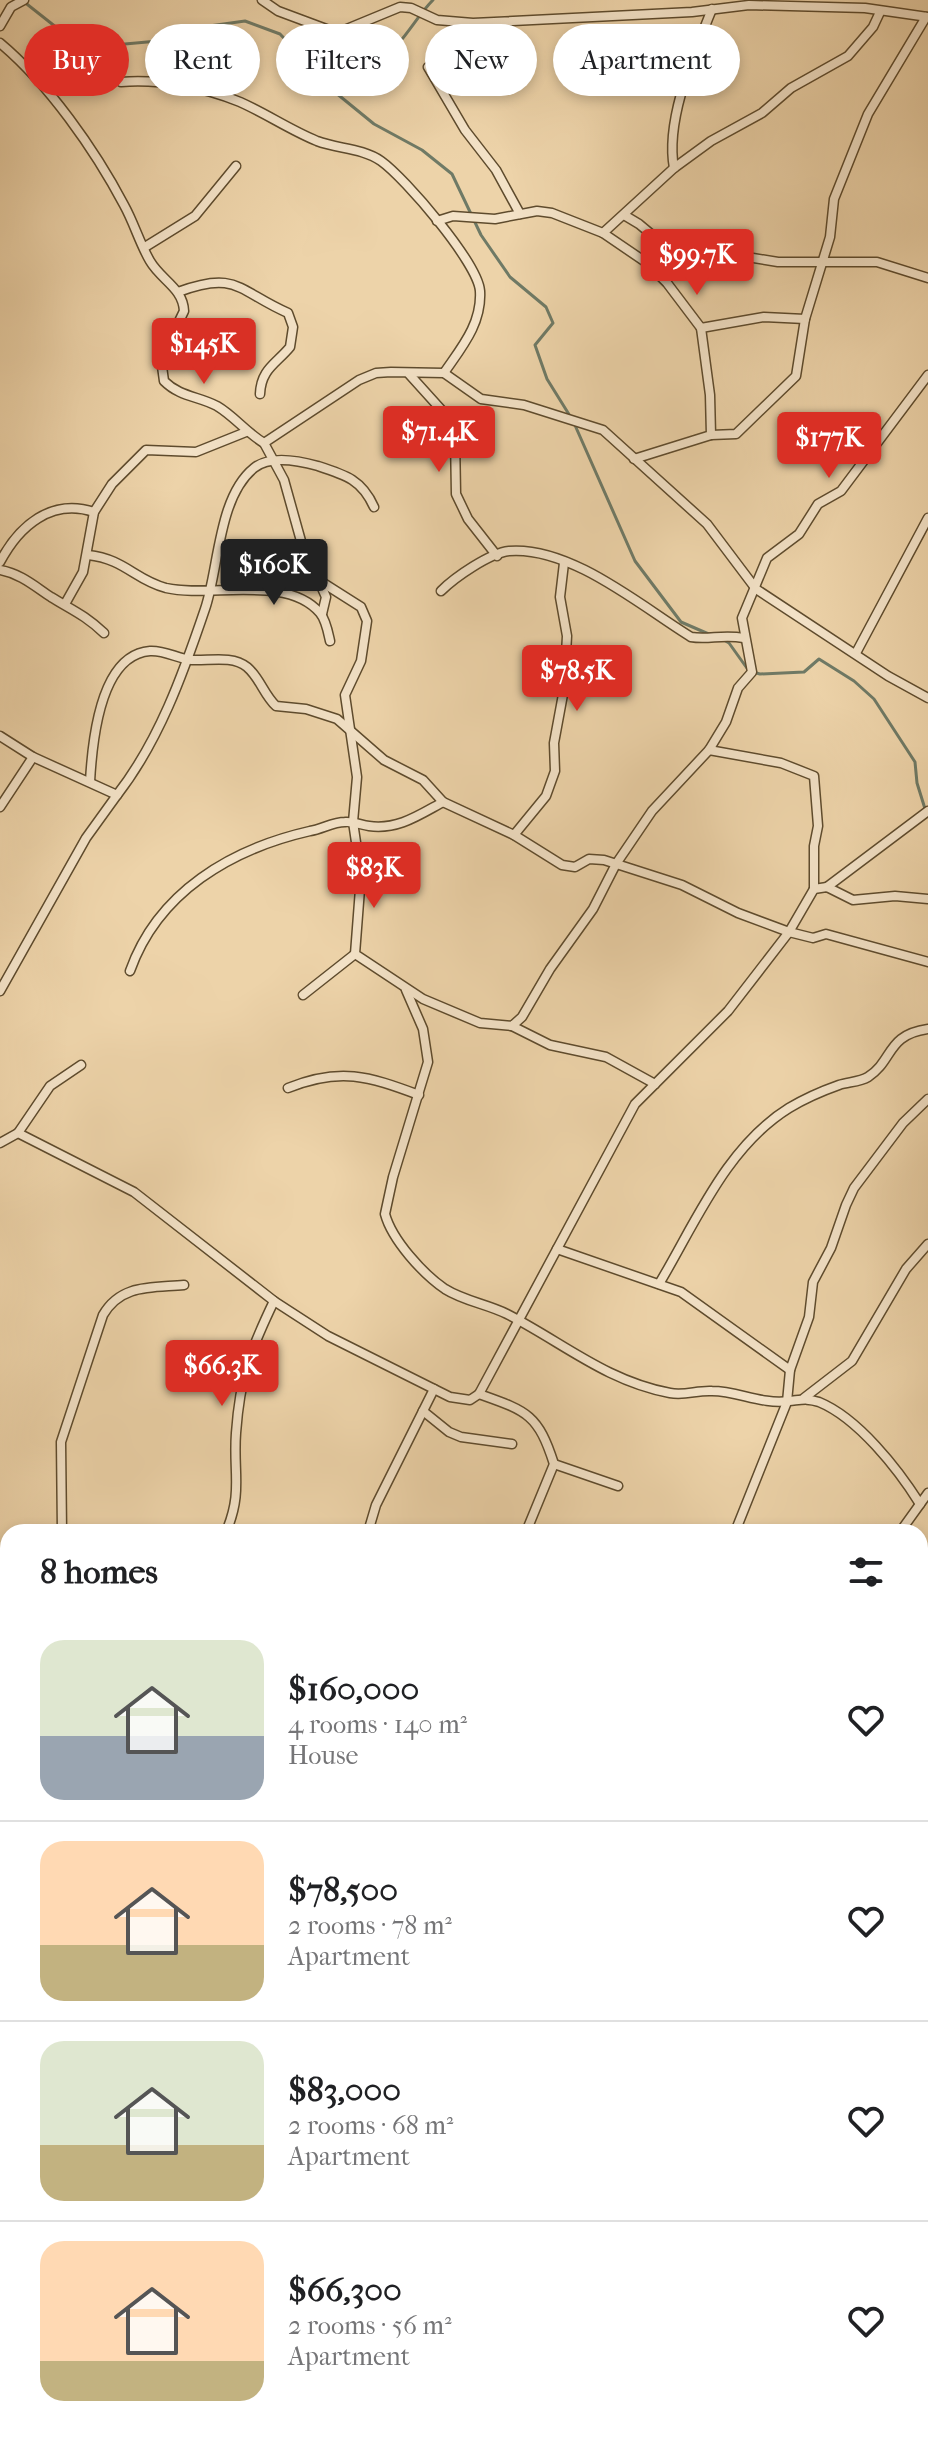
<!DOCTYPE html>
<meta charset="utf-8">
<style>
body{margin:0;font-family:"IM FELL French Canon",serif;background:#f6f6f6;color:#202124;height:100vh;display:flex;flex-direction:column;font-size:30px;white-space:nowrap}
*{box-sizing:border-box;margin:0}
p{font-size:26px;color:#757577}
.icon{flex:none;width:44px;height:44px;fill:none;stroke:currentColor;stroke-width:2;stroke-linecap:round;stroke-linejoin:round}
.map{position:relative;flex:1;overflow:hidden}
.panel{position:absolute;left:0px;top:1524px;width:928px;height:914px;display:flex;flex-direction:column;background:#fff;border-radius:24px 24px 0 0;box-shadow:0 4px 12px #0003}
.panel>*{flex:none}
.banner{position:absolute;left:24px;top:24px;width:880px;height:72px;display:flex;gap:16px}
.price{position:absolute;translate:-50% -68px;padding:0 18px;border-radius:8px;background:#d93025;color:#fff;font-size:26px;line-height:52px;filter:drop-shadow(0 2px 4px #0008)}
.price::after{content:'';position:absolute;left:50%;top:48px;width:24px;height:18px;margin-left:-12px;background:inherit;clip-path:polygon(0 0,100% 0,50% 100%)}
.price.on{background:#222;color:#fff}
ul{padding:0;list-style:none}
li{display:flex;align-items:center;gap:24px;height:200px;padding:0 40px}
li+li{border-top:2px solid #e0e0e0}
li span{display:grid;place-items:center;flex:none;width:224px;height:160px;border-radius:24px;color:#555}
li>.icon{margin-inline-start:auto}
span .icon{width:96px;height:96px;fill:#fffc;stroke-width:1}
li b{font-size:34px}
h2{display:flex;justify-content:space-between;align-items:center;height:96px;padding:0 40px;font-size:34px}
.tag{padding:0 28px;border-radius:36px;background:#fff;box-shadow:0 4px 12px #0003;font-size:28px;line-height:72px}
.tag.on{background:#d93025;color:#fff}
.map>svg:first-child{display:block}
.water{fill:#99b8a7;stroke:#6f7a66;stroke-width:2}
.lines{fill:none;stroke-linecap:round;stroke-linejoin:round}
.stream{stroke:#6f7a66;stroke-width:3}
.minor-casing{stroke:#5e4b2d;stroke-width:11}
.minor{stroke:#f3e2c7;stroke-width:8}
</style>
<div class="map">
<svg width="928" height="2437" viewBox="0 0 928 2437">
<rect width="100%" height="100%" fill="#edd3a9"/>
<filter id="stains"><feTurbulence type="fractalNoise" baseFrequency=".0025" numOctaves="4"/><feColorMatrix values="0 0 0 0 .2 0 0 0 0 .09 0 0 0 0 .02 0 0 0 .5 -.17"/></filter>
<radialGradient id="worn" r=".72"><stop offset=".6" stop-color="#630" stop-opacity="0"/><stop offset="1" stop-color="#630" stop-opacity=".3"/></radialGradient>
<path class="water" d="M920,2322H928V2437H0V2377L8,2378V2430H920Z"/>
<g class="lines">
<g class="stream">
<path d="M23,1L66,35L114,45L158,41L195,28L245,21L280,34L336,93L374,124L422,150L452,174L481,235L510,277L546,307L553,323L535,345L547,379L570,416"/>
<path d="M305,60L341,54C387,83 405,28 433,0"/>
<path d="M574,423L635,561L681,622L711,635"/>
<path d="M722,639L729,643L749,671L760,674L804,672L819,659L854,681L874,699L915,762L917,783L926,812"/>
</g>
<defs>
<g id="minor">
<path d="M262,0L278,11L337,33L400,7L411,8L437,20L473,23L692,12L749,5L865,8L928,17"/>
<path d="M0,26L11,7L24,0"/>
<path d="M0,43C48,83 95,150 124,205C134,223 140,244 150,261C161,280 183,288 184,311L161,359L164,381C180,397 198,396 217,406C234,416 247,433 264,443"/>
<path d="M428,67L465,130L496,170L520,214"/>
<path d="M121,82C160,79 204,87 240,102C267,114 290,130 317,141C338,149 362,148 381,161C405,178 478,263 480,291C482,324 461,348 444,373"/>
<path d="M674,168C665,120 694,54 712,9"/>
<path d="M624,215L639,224L675,254L723,253L778,262H877L928,278"/>
<path d="M437,221L453,216L495,219L537,211L552,213L603,233L674,168L711,141L762,113L791,88L848,56L873,27L880,12"/>
<path d="M603,233L647,263L667,283L701,328L764,317L805,319"/>
<path d="M145,247L195,216L236,166"/>
<path d="M178,292C237,270 238,291 288,313L293,327L290,347C276,364 261,369 260,394"/>
<path d="M409,374L446,415L455,437L456,494L468,519L497,556"/>
<path d="M711,435L736,434L796,376L805,319L830,237L834,199L868,114L926,17"/>
<path d="M634,459L711,435L710,395L701,328"/>
<path d="M88,555C125,559 135,580 166,588C210,598 287,574 320,613C326,620 328,632 330,641"/>
<path d="M0,562C19,526 51,498 94,512"/>
<path d="M0,570C21,574 33,585 51,597C72,610 85,615 104,633"/>
<path d="M320,581L361,607L367,621L361,661L345,695L357,777L353,822L361,876L355,954L423,999L480,1023L512,1026L522,1017L550,969L593,909L616,864L652,811L709,750L726,722L738,688L752,672L742,618L767,558L799,534L818,504L841,491L928,375"/>
<path d="M441,591C455,577 490,553 509,551C571,546 642,607 691,637C709,640 722,634 744,638"/>
<path d="M65,604L83,572L94,512L112,484L146,450L196,452L246,432"/>
<path d="M322,614L326,597L301,541L284,480L264,443L359,380L376,373L391,372L444,373L481,399L524,405L603,430L707,524L756,589L888,676L928,698"/>
<path d="M856,653L928,518"/>
<path d="M0,736L33,757L117,795C159,741 183,674 205,609C219,568 218,497 254,468C270,455 300,461 318,466C346,475 362,480 374,507"/>
<path d="M709,750L781,763L814,776L818,826L814,846V889"/>
<path d="M90,782C92,745 99,655 150,651C165,650 178,659 192,660C209,661 232,655 247,667C260,678 264,695 276,706L306,709L337,719L384,760L423,780L443,802L514,835L562,865L575,867L589,859L604,860L682,885L738,913L789,932L813,938L826,934L928,962"/>
<path d="M0,807L33,757"/>
<path d="M514,835L546,796L555,771L554,743L564,689L567,636L560,597L564,563"/>
<path d="M827,887L928,811"/>
<path d="M130,971C158,892 231,849 310,831C322,829 333,822 345,822C353,821 361,825 369,826C398,830 419,815 443,802"/>
<path d="M406,990L423,1029L428,1062L393,1177L385,1214C392,1240 423,1274 445,1289C464,1301 487,1304 507,1314C562,1342 606,1381 670,1393C685,1396 697,1390 712,1391C738,1391 762,1405 789,1401C801,1400 807,1398 819,1402C858,1418 898,1469 920,1504"/>
<path d="M0,991L86,838L117,795"/>
<path d="M303,995L355,954"/>
<path d="M512,1026L550,1045L606,1057L655,1084"/>
<path d="M288,1088C340,1067 368,1076 419,1095"/>
<path d="M18,1133L50,1086L81,1065"/>
<path d="M0,1143L18,1133L134,1192L274,1301L328,1336L450,1397L470,1400L479,1394C527,1411 538,1414 554,1464L526,1532"/>
<path d="M557,1249L681,1292L790,1370"/>
<path d="M659,1284C695,1224 726,1147 789,1108C804,1099 822,1091 839,1085C848,1082 860,1082 868,1077C894,1060 886,1035 928,1029"/>
<path d="M479,1394L635,1104L728,1011L789,932L814,889L827,887L853,900L895,896L928,899"/>
<path d="M804,1398L852,1361L906,1269L928,1244"/>
<path d="M423,1411L449,1432L461,1437L512,1444"/>
<path d="M554,1464L618,1486"/>
<path d="M62,1532L61,1442L103,1315C121,1284 151,1288 184,1285"/>
<path d="M226,1532C243,1492 233,1473 236,1433C240,1377 250,1351 274,1301"/>
<path d="M368,1532L376,1505L434,1389"/>
<path d="M735,1532L787,1402L790,1370L809,1317L813,1282L831,1248L846,1205L854,1188L903,1123L928,1099"/>
<path d="M900,1532L928,1493"/>
<path d="M0,1617L8,1625"/>
<path d="M0,1710L8,1709"/>
<path d="M0,1809L8,1816"/>
<path d="M0,1871L8,1879"/>
<path d="M920,1983L928,2001"/>
<path d="M920,2085L928,2081"/>
<path d="M0,2112H8"/>
<path d="M0,2199L8,2197"/>
<path d="M920,2308H928"/>
</g>
</defs>
<use href="#minor" class="minor-casing"/>
<use href="#minor" class="minor"/>
</g>
<rect width="100%" height="100%" filter="url(#stains)"/>
<rect width="100%" height="100%" fill="url(#worn)"/>
</svg>
<b class="price" style="left:697px;top:297px">$99.7K</b>
<b class="price" style="left:204px;top:386px">$145K</b>
<b class="price" style="left:439px;top:474px">$71.4K</b>
<b class="price" style="left:829px;top:480px">$177K</b>
<b class="price on" style="left:274px;top:607px">$160K</b>
<b class="price" style="left:577px;top:713px">$78.5K</b>
<b class="price" style="left:374px;top:910px">$83K</b>
<b class="price" style="left:222px;top:1408px">$66.3K</b>
<div class="banner">
<a class="tag on">Buy</a>
<a class="tag">Rent</a>
<a class="tag">Filters</a>
<a class="tag">New</a>
<a class="tag">Apartment</a>
</div>
<section class="panel">
<h2>8 homes<svg class="icon" aria-label="filters" viewBox="0 0 24 24"><path d="M4 7h16M4 17h16"/><circle cx="9" cy="7" r="2"/><circle cx="15" cy="17" r="2"/></svg></h2>
<ul>
<li><span style="background:linear-gradient(#dfe7d0 60%,#9aa5b1 0)"><svg class="icon" aria-label="home" viewBox="0 0 24 24"><path d="M3 11l9-7 9 7M6 9v11h12V9"/></svg></span><div><b>$160,000</b><p>4 rooms · 140 m²</p><p>House</p></div><svg class="icon" aria-label="heart" viewBox="0 0 24 24"><path d="M12 20l-8-8c-3-5 5-10 8-4 3-6 11-1 8 4z"/></svg></li>
<li><span style="background:linear-gradient(#ffd9b3 65%,#c2b280 0)"><svg class="icon" aria-label="home" viewBox="0 0 24 24"><path d="M3 11l9-7 9 7M6 9v11h12V9"/></svg></span><div><b>$78,500</b><p>2 rooms · 78 m²</p><p>Apartment</p></div><svg class="icon" aria-label="heart" viewBox="0 0 24 24"><path d="M12 20l-8-8c-3-5 5-10 8-4 3-6 11-1 8 4z"/></svg></li>
<li><span style="background:linear-gradient(#dfe7d0 65%,#c2b280 0)"><svg class="icon" aria-label="home" viewBox="0 0 24 24"><path d="M3 11l9-7 9 7M6 9v11h12V9"/></svg></span><div><b>$83,000</b><p>2 rooms · 68 m²</p><p>Apartment</p></div><svg class="icon" aria-label="heart" viewBox="0 0 24 24"><path d="M12 20l-8-8c-3-5 5-10 8-4 3-6 11-1 8 4z"/></svg></li>
<li><span style="background:linear-gradient(#ffd9b3 75%,#c2b280 0)"><svg class="icon" aria-label="home" viewBox="0 0 24 24"><path d="M3 11l9-7 9 7M6 9v11h12V9"/></svg></span><div><b>$66,300</b><p>2 rooms · 56 m²</p><p>Apartment</p></div><svg class="icon" aria-label="heart" viewBox="0 0 24 24"><path d="M12 20l-8-8c-3-5 5-10 8-4 3-6 11-1 8 4z"/></svg></li>
</ul>
</section>
</div>
